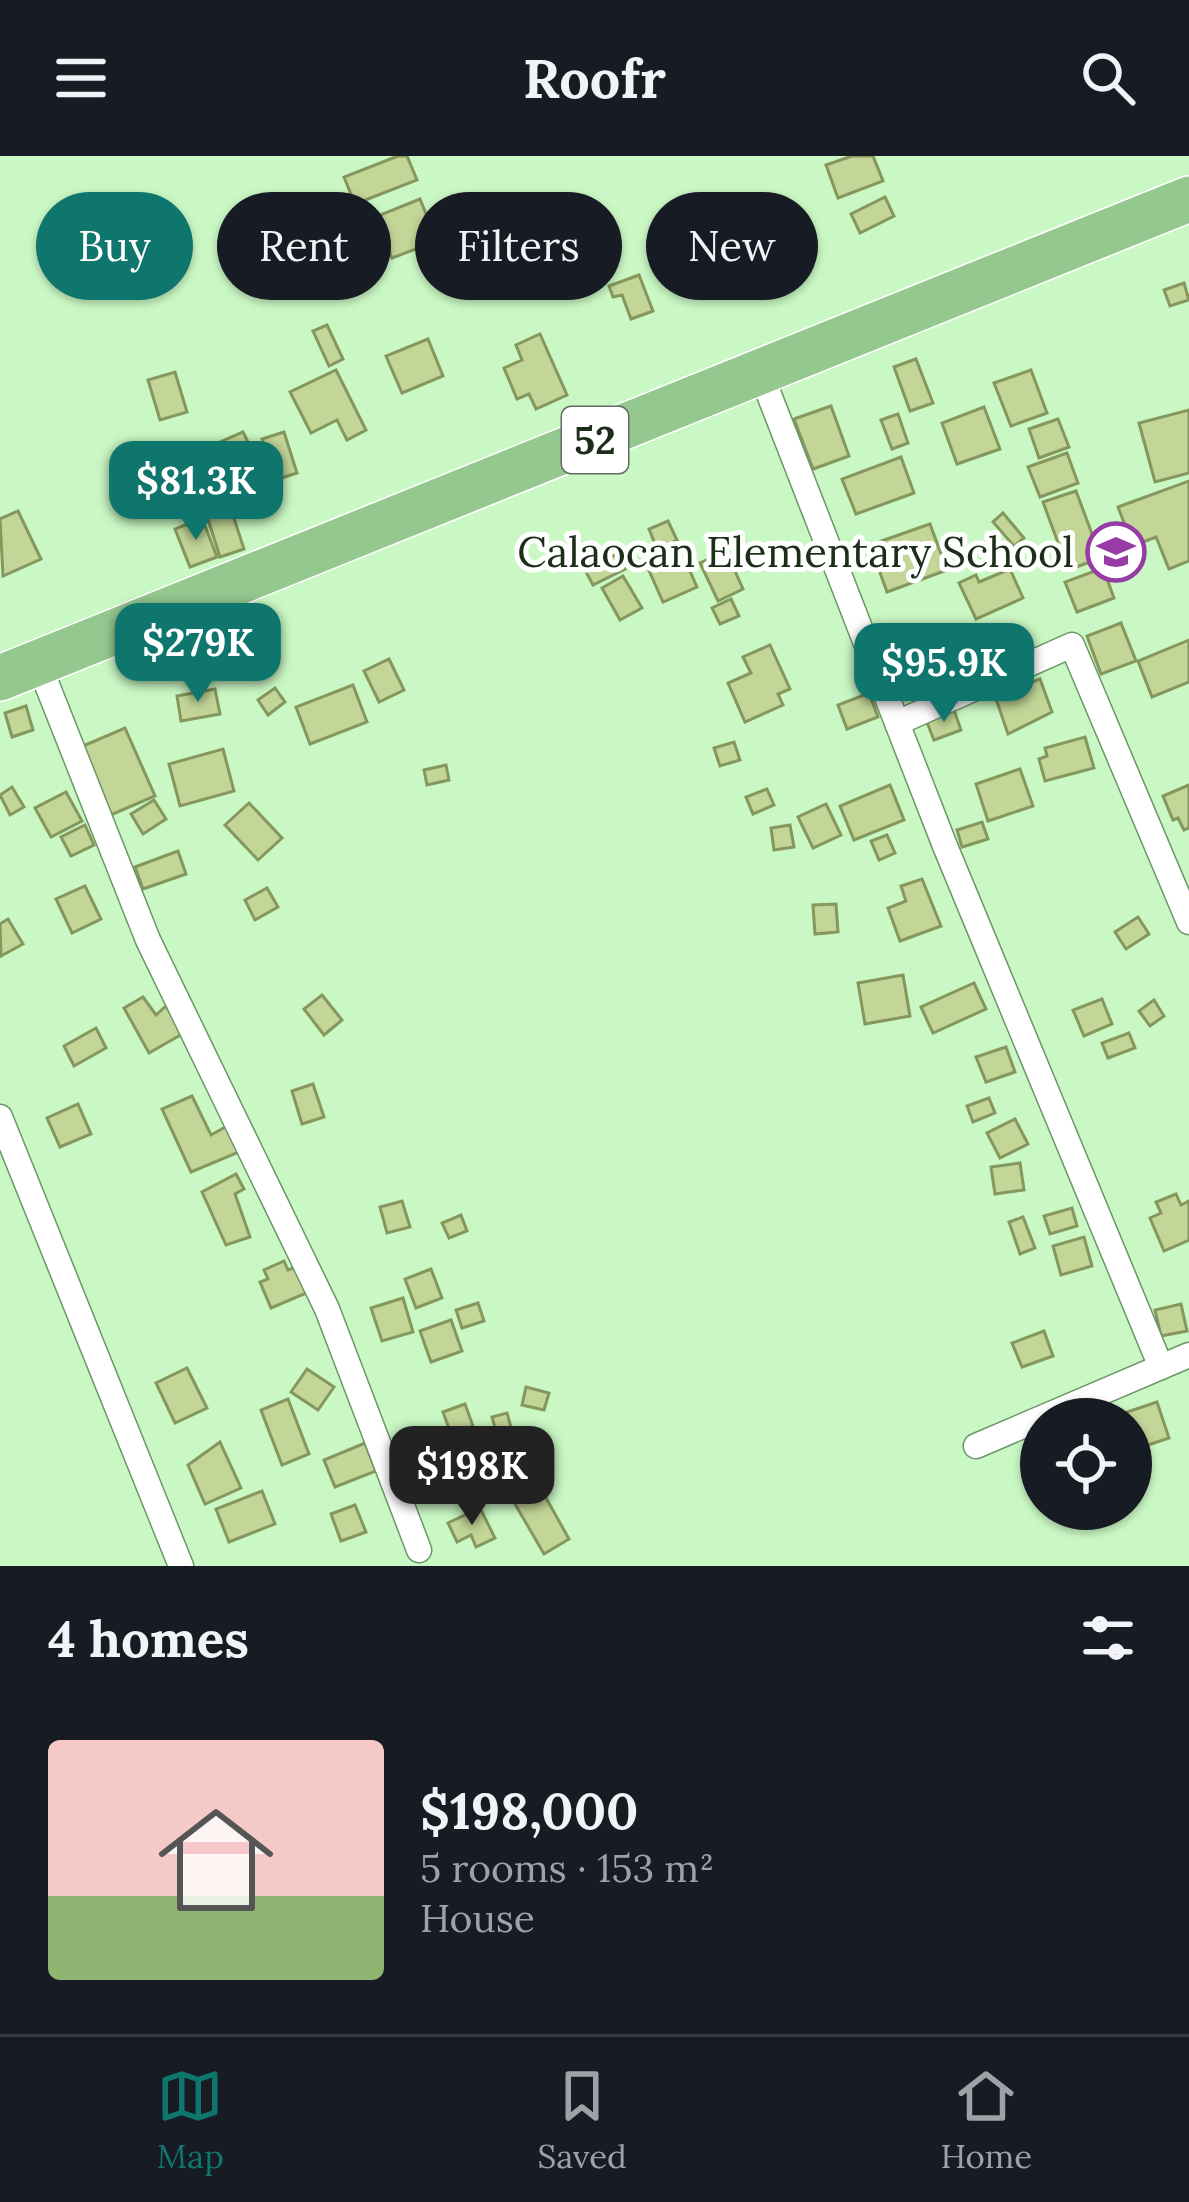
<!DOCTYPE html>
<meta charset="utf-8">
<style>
body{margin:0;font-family:Lora,serif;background:#242831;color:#f1f3f6;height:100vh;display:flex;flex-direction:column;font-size:45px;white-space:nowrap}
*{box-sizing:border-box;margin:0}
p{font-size:39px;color:#9ea1a6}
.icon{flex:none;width:66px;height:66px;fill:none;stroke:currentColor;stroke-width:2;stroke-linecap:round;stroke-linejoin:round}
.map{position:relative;height:1410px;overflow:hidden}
.side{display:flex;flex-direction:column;background:#171b24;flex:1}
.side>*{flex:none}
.hud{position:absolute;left:36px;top:36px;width:1119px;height:108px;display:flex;gap:24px}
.tools{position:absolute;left:1020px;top:1242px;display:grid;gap:24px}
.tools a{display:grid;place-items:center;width:132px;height:132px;border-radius:50%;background:#171b24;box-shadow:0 3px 9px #0004;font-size:60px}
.price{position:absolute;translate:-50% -102px;padding:0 27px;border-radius:24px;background:#0f766e;color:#fff;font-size:39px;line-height:78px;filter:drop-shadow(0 3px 6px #0008)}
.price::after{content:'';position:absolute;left:50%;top:72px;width:36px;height:27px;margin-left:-18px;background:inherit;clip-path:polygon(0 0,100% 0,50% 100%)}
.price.current{background:#222;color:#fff}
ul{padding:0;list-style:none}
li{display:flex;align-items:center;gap:36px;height:300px;padding:0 48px}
li span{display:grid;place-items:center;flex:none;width:336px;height:240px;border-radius:12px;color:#555}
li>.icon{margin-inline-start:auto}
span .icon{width:144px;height:144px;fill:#fffc;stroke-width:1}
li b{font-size:51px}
h2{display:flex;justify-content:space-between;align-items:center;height:144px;padding:0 48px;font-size:51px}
.chip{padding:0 42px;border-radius:54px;background:#171b24;box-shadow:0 3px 9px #0004;font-size:42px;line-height:108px}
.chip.current{background:#0f766e;color:#fff}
header{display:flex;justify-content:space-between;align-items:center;height:156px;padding:0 48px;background:#171b24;font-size:54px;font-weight:700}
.tab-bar{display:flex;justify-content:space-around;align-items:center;height:168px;border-top:3px solid #363941;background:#171b24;font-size:33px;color:#9ea1a6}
.tab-bar a{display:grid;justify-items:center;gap:6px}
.tab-bar .current{color:#0f766e}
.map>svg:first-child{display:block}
.building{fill:#c3d698;stroke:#85975c;stroke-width:3}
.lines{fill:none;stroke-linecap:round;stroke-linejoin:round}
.street-casing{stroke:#6b9667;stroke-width:27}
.highway-casing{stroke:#fff;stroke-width:48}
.street{stroke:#fff;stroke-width:24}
.highway{stroke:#95c88f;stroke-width:45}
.labels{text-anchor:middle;stroke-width:10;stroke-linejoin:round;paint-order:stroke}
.shield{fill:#fff;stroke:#606c5f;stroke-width:3}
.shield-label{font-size:39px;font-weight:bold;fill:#1c2d1a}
.poi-label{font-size:42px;fill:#1c2d1a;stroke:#fff;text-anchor:end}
</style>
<header><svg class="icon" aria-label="menu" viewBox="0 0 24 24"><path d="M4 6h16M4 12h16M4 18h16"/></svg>Roofr<svg class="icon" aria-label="search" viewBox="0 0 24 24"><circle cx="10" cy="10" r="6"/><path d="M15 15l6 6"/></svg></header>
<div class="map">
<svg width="1189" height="1410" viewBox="0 0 1189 1410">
<rect width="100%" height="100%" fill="#caf8c4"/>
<g class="building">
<path d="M398,0H407L417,24L355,48L344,21Z"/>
<path d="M852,0H873L883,25L838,42L826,9Z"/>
<path d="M885,41L894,60L860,77L851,58Z"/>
<path d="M420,43L437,85L392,102L375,61Z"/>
<path d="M317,49L325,69L353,57L366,88L322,107L300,56Z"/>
<path d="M736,57L749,90L727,99L715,65Z"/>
<path d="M600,104L602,121L576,123L574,106Z"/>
<path d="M639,119L653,155L631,163L622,139L613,141L609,130Z"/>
<path d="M1184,127L1189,144L1170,150L1164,134Z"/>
<path d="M327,169L343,203L329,210L313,175Z"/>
<path d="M540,178L567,239L536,253L529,238L517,243L504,212L522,204L516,189Z"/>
<path d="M428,183L443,220L402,237L386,200Z"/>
<path d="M916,203L933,247L910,255L894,211Z"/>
<path d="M336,214L366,274L347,284L337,264L311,277L290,236Z"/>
<path d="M1031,214L1047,257L1011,270L994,227Z"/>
<path d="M175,216L187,256L160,264L148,224Z"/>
<path d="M831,250L849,300L813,313L794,263Z"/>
<path d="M984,251L1000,293L957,308L942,267Z"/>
<path d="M1189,254V317L1155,326L1139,267Z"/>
<path d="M898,258L908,287L892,293L881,264Z"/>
<path d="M1058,263L1069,291L1039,302L1029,273Z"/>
<path d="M243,276L252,294L219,309L211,290Z"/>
<path d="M284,276L297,317L275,324L262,283Z"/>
<path d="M1067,297L1078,327L1040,341L1028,311Z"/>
<path d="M255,299L269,327L245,339L231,310Z"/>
<path d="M901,301L914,337L856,358L842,323Z"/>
<path d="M221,322L244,393L220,401L197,329Z"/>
<path d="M1189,325V405L1169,413L1156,381L1133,390L1118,351Z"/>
<path d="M1076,335L1101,402L1068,414L1043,346Z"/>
<path d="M18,355L41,403L3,420L0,363Z"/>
<path d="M1003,357L1024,382L1014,390L993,366Z"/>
<path d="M202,362L217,401L190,411L175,373Z"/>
<path d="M668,365L677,384L657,393L649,373Z"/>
<path d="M930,368L947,414L887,436L870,389Z"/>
<path d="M681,395L697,431L663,446L647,410Z"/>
<path d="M726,395L743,433L718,445L700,407Z"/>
<path d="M617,398L625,413L593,429L585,414Z"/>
<path d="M1103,412L1114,442L1077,456L1065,426Z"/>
<path d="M1010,413L1023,442L976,463L959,427L976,419L979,426Z"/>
<path d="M623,420L642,452L620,464L602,432Z"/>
<path d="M731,443L739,460L720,468L712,452Z"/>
<path d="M1121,467L1136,505L1101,518L1087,480Z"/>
<path d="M213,469L217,489L200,492L196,472Z"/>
<path d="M949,472L959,499L947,504L953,521L899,541L883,497Z"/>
<path d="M1189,484V526L1152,541L1138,505Z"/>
<path d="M770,489L790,533L778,538L783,549L745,566L728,527L751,517L743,501Z"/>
<path d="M389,503L404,534L379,546L364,515Z"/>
<path d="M1040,523L1052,556L1008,578L995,540Z"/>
<path d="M353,529L367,566L310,588L296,551Z"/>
<path d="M275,532L285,546L268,559L258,544Z"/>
<path d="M215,533L220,558L181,565L177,540Z"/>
<path d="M869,537L878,561L847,573L838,549Z"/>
<path d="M26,550L33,574L12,581L5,557Z"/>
<path d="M954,554L961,574L934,584L926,564Z"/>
<path d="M125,572L155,640L106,661L76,593Z"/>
<path d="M1085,581L1094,612L1045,625L1039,603L1047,600L1045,592Z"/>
<path d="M734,586L740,604L720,610L714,592Z"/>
<path d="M223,593L234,635L180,650L169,608Z"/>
<path d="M446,609L449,624L427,629L424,614Z"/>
<path d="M1020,613L1033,650L988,665L976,628Z"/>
<path d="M890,629L904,664L854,684L840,650Z"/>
<path d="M1189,629V672L1184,674L1178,662L1173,664L1163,640Z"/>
<path d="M12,631L24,651L10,659L0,639Z"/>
<path d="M767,633L774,649L753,658L746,641Z"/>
<path d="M66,636L82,665L51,681L35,652Z"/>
<path d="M154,644L166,663L143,678L131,658Z"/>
<path d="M249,647L282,682L258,704L225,669Z"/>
<path d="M826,648L841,679L813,692L798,661Z"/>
<path d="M982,666L988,683L962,691L957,674Z"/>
<path d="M85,669L94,689L71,700L61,681Z"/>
<path d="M790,669L794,691L774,694L771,672Z"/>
<path d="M887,679L895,697L879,704L871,685Z"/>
<path d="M178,695L186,718L143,733L135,711Z"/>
<path d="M922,723L941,770L900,785L888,752L906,745L901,730Z"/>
<path d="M85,730L101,763L72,777L56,743Z"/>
<path d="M267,732L278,751L255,764L245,744Z"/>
<path d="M836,748L838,776L815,778L813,749Z"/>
<path d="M1138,761L1149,778L1126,793L1115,776Z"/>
<path d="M8,763L23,788L1,800L0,768Z"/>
<path d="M903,819L910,860L865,868L858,827Z"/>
<path d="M974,827L986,853L933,877L921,851Z"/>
<path d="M322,839L342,864L324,879L304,853Z"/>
<path d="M143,841L156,859L166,850L184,877L149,897L124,852Z"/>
<path d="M1102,843L1112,868L1084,880L1073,854Z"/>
<path d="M1154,844L1164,860L1150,870L1139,855Z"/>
<path d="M96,872L106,892L74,910L64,890Z"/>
<path d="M1129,877L1135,892L1108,902L1102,887Z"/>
<path d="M1006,891L1015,916L986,926L976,901Z"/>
<path d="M313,928L324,961L302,968L292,935Z"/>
<path d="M192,940L211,979L229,969L239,996L191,1016L162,953Z"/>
<path d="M989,942L995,957L973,966L967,950Z"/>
<path d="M78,948L91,978L60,991L47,962Z"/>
<path d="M1015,963L1028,988L1000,1002L987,977Z"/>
<path d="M1020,1007L1024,1034L995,1038L991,1011Z"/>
<path d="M236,1018L244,1033L235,1038L250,1081L226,1089L202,1036Z"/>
<path d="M1176,1038L1181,1049L1189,1045V1084L1164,1095L1150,1062L1161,1057L1156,1046Z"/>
<path d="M402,1045L410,1071L387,1077L380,1051Z"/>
<path d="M1072,1052L1077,1070L1050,1078L1044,1060Z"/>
<path d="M461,1059L467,1075L449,1082L442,1067Z"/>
<path d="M1023,1061L1035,1092L1020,1098L1009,1066Z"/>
<path d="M1084,1081L1092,1110L1061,1119L1053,1090Z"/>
<path d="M284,1105L288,1114L298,1110L309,1136L271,1152L260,1126L268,1123L264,1114Z"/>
<path d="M431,1113L442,1142L416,1152L405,1123Z"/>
<path d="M403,1142L413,1176L382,1185L371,1152Z"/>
<path d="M478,1147L484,1165L462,1172L456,1154Z"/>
<path d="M1181,1148L1187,1175L1161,1180L1155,1154Z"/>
<path d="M451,1164L462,1195L431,1206L420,1175Z"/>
<path d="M1044,1175L1053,1200L1022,1211L1012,1187Z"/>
<path d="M187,1212L207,1252L175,1267L156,1227Z"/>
<path d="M307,1213L334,1231L318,1254L291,1236Z"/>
<path d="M526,1231L549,1237L544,1254L522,1249Z"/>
<path d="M288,1243L309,1298L282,1309L261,1254Z"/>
<path d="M1157,1246L1169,1282L1136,1293L1131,1263L1124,1257Z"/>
<path d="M465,1248L473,1270L451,1278L443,1256Z"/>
<path d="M507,1257L514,1282L499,1286L492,1261Z"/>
<path d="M220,1286L241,1332L205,1348L188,1309Z"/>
<path d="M365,1287L376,1315L335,1331L324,1304Z"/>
<path d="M541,1333L569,1383L544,1398L515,1348Z"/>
<path d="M262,1335L275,1368L229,1386L216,1353Z"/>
<path d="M355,1349L366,1376L341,1385L331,1358Z"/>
<path d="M480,1352L495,1382L476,1391L471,1379L457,1386L448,1367Z"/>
</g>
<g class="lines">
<defs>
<g id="street">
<path d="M761,218L945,690L1161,1211"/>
<path d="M38,506L148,784L327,1153L419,1394"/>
<path d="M897,567L1072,489L1189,766"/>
<path d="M0,961L181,1410"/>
<path d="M976,1290L1189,1199"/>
</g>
<path id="highway" d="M0,522L1189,43"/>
</defs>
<use href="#street" class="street-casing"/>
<use href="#highway" class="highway-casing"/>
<use href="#street" class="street"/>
<use href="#highway" class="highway"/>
</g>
<defs>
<symbol id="school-ring" viewBox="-11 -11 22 22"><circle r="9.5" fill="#fff" stroke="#973ba5" stroke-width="1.5"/><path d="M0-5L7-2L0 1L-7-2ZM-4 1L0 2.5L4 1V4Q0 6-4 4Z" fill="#973ba5"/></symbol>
</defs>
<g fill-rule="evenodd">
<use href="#school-ring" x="1083" y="363" width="66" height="66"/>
</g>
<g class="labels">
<rect class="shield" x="562" y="251" width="66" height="66" rx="9"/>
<g class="shield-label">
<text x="595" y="298">52</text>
</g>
<g class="poi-label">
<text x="1074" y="411">Calaocan Elementary School</text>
</g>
</g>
</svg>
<div class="tools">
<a><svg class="icon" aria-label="locate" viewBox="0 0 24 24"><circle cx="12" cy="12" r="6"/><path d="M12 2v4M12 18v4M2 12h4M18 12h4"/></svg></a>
</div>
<b class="price" style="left:196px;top:387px">$81.3K</b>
<b class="price" style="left:198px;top:549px">$279K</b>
<b class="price" style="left:944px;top:569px">$95.9K</b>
<b class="price current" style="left:472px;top:1372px">$198K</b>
<div class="hud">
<a class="chip current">Buy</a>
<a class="chip">Rent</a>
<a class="chip">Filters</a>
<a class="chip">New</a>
</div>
</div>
<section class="side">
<h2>4 homes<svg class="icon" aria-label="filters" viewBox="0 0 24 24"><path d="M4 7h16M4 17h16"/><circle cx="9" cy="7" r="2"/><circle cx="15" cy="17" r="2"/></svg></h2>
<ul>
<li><span style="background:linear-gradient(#f6c9c9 65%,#8fb573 0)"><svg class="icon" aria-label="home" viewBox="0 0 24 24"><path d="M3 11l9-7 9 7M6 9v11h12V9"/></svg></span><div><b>$198,000</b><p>5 rooms · 153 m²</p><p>House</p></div></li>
</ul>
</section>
<nav class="tab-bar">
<a class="current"><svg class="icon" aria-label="map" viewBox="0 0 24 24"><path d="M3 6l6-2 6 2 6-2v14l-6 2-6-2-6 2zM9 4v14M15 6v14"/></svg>Map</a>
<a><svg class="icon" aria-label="saved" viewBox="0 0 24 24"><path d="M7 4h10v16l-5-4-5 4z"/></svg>Saved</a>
<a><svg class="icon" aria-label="home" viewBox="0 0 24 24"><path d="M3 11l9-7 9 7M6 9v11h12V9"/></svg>Home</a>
</nav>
